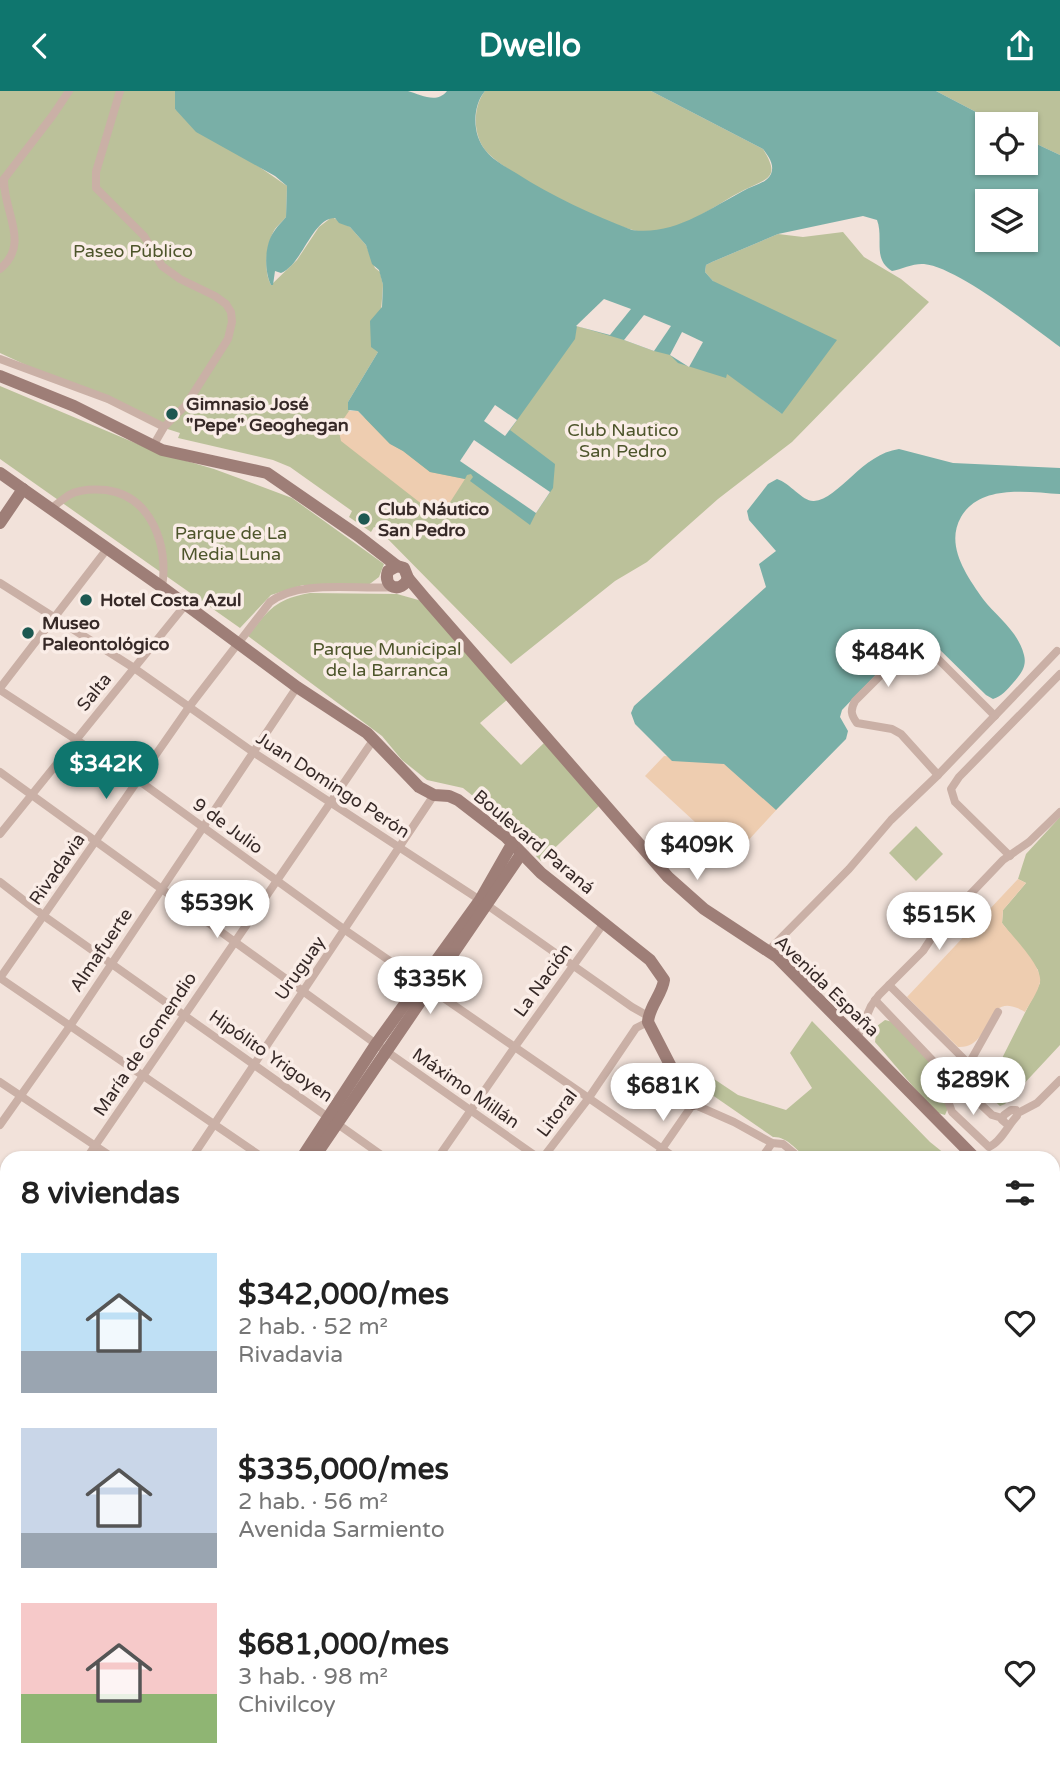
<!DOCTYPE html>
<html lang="es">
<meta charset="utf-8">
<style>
body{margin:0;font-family:"Varela Round",sans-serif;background:#f6f6f6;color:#222;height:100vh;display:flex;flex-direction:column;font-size:26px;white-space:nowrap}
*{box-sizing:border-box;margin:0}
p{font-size:23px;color:#767676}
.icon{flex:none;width:38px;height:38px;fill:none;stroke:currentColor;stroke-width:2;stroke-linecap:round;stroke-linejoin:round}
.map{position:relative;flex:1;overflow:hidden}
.sheet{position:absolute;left:0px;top:1060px;width:1060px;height:625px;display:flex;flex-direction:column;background:#fff;border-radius:21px 21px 0 0;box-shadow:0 2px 5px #0004}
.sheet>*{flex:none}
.tools{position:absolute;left:975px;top:21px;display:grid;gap:14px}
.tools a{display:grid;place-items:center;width:63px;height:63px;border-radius:0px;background:#fff;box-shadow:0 2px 5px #0004;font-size:35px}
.price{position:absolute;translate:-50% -60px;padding:0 16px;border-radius:24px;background:#fff;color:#222;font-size:23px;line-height:46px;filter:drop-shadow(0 2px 4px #0008)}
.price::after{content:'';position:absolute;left:50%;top:42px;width:21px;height:16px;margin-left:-10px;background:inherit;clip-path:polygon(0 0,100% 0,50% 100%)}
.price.active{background:#0f766e;color:#fff}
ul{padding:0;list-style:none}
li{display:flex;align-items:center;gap:21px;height:175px;padding:0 21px}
li span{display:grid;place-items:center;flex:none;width:196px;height:140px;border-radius:0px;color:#555}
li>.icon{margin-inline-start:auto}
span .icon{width:84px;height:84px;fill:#fffc;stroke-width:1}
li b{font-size:30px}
h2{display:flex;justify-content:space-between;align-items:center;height:84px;padding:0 21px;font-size:30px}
header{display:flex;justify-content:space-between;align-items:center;height:91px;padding:0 21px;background:#0f766e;color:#fff;font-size:32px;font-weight:800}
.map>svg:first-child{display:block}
.green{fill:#bbc19a}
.sand{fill:#eecdb0}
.water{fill:#79afa7;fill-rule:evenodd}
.pier{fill:#f2e2da}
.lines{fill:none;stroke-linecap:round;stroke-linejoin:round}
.street{stroke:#cab0a6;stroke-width:8}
.secondary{stroke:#9e7e77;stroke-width:12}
.poi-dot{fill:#1c5851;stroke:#faede7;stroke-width:2.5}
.labels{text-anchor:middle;stroke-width:7;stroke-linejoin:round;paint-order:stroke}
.park-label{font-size:18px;fill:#4d552b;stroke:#faede7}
.poi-label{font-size:18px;font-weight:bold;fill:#362927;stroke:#faede7;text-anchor:start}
.street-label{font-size:18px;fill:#362927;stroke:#faede7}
</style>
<header><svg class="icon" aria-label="back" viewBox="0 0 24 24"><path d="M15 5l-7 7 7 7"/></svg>Dwello<svg class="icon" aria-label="share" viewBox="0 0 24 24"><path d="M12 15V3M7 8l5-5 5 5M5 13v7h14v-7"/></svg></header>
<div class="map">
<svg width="1060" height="1685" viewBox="0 0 1060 1685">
<rect width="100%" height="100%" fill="#f2e2da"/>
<g class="green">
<path d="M0,0H175V18L287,95L286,126C283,130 278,134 275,138C266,153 263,180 271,194L297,169L319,136L332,126L350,136L366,154L375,177L380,181L383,194L378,261L348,311V319L460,370L567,222L727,282L782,323L713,190L705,181L706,174L712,171L778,143L803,146L843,141L864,166L901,188L929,211L792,351L718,408L647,471L615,490L511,573L377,437L374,436L371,441L349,426L352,420L290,376L273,369L178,347L180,342L158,335L0,262Z"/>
<path d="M485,0H651L763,58C781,87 768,87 744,99C714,114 683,141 647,141C617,142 505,83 486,60C472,43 473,15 485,0Z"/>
<path d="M936,0H1060V64L1026,48V33H999Z"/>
<path d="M0,295L159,362L214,378L292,407L384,473L379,486L367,495L303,494L271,504L240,537L0,368Z"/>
<path d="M310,502L397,503L422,510L508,608L480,632L521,674L544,652L600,714L541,770L536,765L539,758L463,697L427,689L402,669L382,645L248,545C269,518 276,508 310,502Z"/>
<path d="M1060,726V954L1005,1013L1000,1015L988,1004L986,999L1040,892L1038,879L1002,832L1003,819L1026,792L1018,788L1026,763Z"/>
<path d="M916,735L943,763L916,790L889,762Z"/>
<path d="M885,929L897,932L941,979C939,990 933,997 933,1008L944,1011L948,1017L945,1024L935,1021L875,951L877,935Z"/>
<path d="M812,930L930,1051L950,1067H806C797,1059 786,1045 773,1046L692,990L708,984L738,1004L786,1019L812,997L790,962Z"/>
</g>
<g class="sand">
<path d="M349,320H358L389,352L403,360L430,381L465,388L447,416L423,414L341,350L338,336Z"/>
<path d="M836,654L733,766L645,685L664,665L718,669Z"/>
<path d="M1018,788L1026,792L1003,819L1002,832C1011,844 1043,875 1040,891C1038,901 1030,912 1025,921C982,895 995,958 958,956L907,906Z"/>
</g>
<g class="water">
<path d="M175,0H408C421,4 437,13 447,0H485C472,15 472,44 486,60C493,69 506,76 516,82C553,106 591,123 632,139C673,145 709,118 743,100C753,94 766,93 771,83C775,73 768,65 763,58L651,0H936L999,33H987V72H1026V48L1060,64V256C1031,235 957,176 924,173C914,172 902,178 892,180C872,168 884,147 877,129L863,125L778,143L712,171L706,174L705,181L713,190L837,249L782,323L727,283L726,287L678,272L670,264L654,260L624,249L577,235L575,248L510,339L555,373L553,397L536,422L530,434L470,390L473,386L471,383L467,384L465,388L430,381L403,360L390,353L358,320L348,319V311L378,261L371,256L370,230L382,216L383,194L379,179L372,173L366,154L350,136L339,132L335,127C312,127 303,173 281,182L275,180L273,194H271C264,180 264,153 275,139C278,134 283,130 286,126L287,95L275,85L196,41L175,18ZM987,110H1026V149H987Z"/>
<path d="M899,358L953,372L1060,377V403C1028,401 980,393 961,426C945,454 966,484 983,508C997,526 1018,540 1024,564C1027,575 1021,583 1013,592C1007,599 1002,605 993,608L986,604L933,552L919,547L910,548L842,619L840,626L848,640L846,648L776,719L724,673L672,670L635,633L631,622L634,615L766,496L759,473L776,460L749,429L747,420L768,393L777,388C790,392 803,411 814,410C839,408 862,363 899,358Z"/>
</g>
<g class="pier">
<path d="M604,208L631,218L610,244L576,235Z"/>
<path d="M644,224L671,235L654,260L624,249Z"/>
<path d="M682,241L703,251L689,276L670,264Z"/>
<path d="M495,314L517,329L505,345L484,330Z"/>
<path d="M474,349L550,401L536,422L460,370Z"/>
</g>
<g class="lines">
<g class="street">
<path d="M120,0L96,81V97L144,145L162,175L180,188L215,205L226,213L231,221L232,231L228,248L186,314L164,336L153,355"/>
<path d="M0,93L53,24L69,0"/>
<path d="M0,178C31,152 3,121 4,88"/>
<path d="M0,268L108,308L164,336"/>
<path d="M52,417C57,413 63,408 69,404C80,398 94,398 106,399C152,405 169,456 162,496"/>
<path d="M0,492L134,577L253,661L480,809L632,916L648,925"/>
<path d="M0,597L107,458"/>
<path d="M0,599L138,689L345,839L677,1068"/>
<path d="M0,681L376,953L540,1068"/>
<path d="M938,684L901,643L892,638L857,632C851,624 850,619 855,610L904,561L918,555L930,560L995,625"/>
<path d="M0,743L186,513"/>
<path d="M1010,765L955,711L951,698L959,686L1060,583"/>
<path d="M0,791L44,825L387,1068"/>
<path d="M768,860L849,778L891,729L938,684L1057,560"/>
<path d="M889,894L969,973"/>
<path d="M875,909L956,994"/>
<path d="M998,921L961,987L950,1001L948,1010L952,1021L989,1056C1001,1051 1008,1034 1017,1025L1016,1019H1011L1004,1024L1002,1029L1008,1034"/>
<path d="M857,947L871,915L879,904L923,860L938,837L1003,769L1029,751L1060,721"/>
<path d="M0,991L115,1068"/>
<path d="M958,992L992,1024L1002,1027"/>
<path d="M1018,1022L1037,1012L1060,989"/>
<path d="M0,1034L70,935L297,596"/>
<path d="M86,1068L374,648"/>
<path d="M191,1068L434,704"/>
<path d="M265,1068L0,887L189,616L270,511C300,488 357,499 393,496"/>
<path d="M437,1068L514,957L604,832"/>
<path d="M542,1068L588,1008L636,937L648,931"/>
<path d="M655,1068L693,1013L734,1031L772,1052L783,1053L801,1068"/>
<path d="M761,1068L772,1052"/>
<path d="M1060,1104L1054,1110V1115L1060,1122"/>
<path d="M0,1109L7,1114"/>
<path d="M0,1192L7,1182"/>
<path d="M0,1234L7,1239"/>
<path d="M1054,1306L1060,1307"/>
<path d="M1054,1327L1060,1331"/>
<path d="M0,1345L7,1335"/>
<path d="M1054,1422L1060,1413"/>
<path d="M1054,1431L1060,1436"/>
<path d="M1054,1528L1060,1533"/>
<path d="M0,1677L11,1685"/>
<path d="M332,1678L342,1685"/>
<path d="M489,1678L499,1685"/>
<path d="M659,1678L669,1685"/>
<path d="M828,1678L838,1685"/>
<path d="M1016,1678L1025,1685"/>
<path d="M106,1685L111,1678"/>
<path d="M218,1685L223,1678"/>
<path d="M433,1685L438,1678"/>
<path d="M540,1685L545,1678"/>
<path d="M647,1685L652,1678"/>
<path d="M758,1685L763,1678"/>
<path d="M866,1685L871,1678"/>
</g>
<g class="secondary">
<path d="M0,285L74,315L162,359L267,382L357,444L397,475L404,477L408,487L424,506L668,786L704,818L777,866L976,1068"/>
<path d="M0,382L162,496L297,596L367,642L419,696L434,704L449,705L458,709L506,746L541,782L650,869L664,889C662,904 649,915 648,931L684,1001L693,1013"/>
<path d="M0,432L23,398"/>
<path d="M397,475L388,480C382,497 402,503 408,487"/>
<path d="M301,1068L376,953L480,809L512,753"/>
<path d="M313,1068L521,763"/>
<path d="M1054,1138L1060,1144"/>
<path d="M0,1497L7,1487"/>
<path d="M0,1514L7,1504"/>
<path d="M0,1551L7,1556"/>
<path d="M0,1564L7,1569"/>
<path d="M1054,1574L1060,1565"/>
<path d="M159,1678L169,1685"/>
<path d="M176,1678L186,1685"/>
<path d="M973,1685L978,1678"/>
</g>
</g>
<g class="poi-dot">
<circle cx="172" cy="323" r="7"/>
<circle cx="364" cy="428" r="7"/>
<circle cx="86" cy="509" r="7"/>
<circle cx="28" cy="542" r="7"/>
</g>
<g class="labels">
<g class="park-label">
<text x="133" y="166">Paseo Público</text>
<text x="623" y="345">Club Nautico<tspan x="623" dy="21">San Pedro</tspan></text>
<text x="231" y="448">Parque de La<tspan x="231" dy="21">Media Luna</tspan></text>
<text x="387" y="564">Parque Municipal<tspan x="387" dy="21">de la Barranca</tspan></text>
</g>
<g class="poi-label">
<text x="186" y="319">Gimnasio José<tspan x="186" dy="21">"Pepe" Geoghegan</tspan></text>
<text x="378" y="424">Club Náutico<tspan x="378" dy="21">San Pedro</tspan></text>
<text x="100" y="515">Hotel Costa Azul</text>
<text x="42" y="538">Museo<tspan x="42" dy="21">Paleontológico</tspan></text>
</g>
<g class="street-label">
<text transform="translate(94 601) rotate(-51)" y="6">Salta</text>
<text transform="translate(333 694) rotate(33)" y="6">Juan Domingo Perón</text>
<text transform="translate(228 735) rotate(36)" y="6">9 de Julio</text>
<text transform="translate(534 751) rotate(40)" y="6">Boulevard Paraná</text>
<text transform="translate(57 778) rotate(-55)" y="6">Rivadavia</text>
<text transform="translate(101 859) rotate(-56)" y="6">Almafuerte</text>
<text transform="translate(300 877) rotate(-55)" y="6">Uruguay</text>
<text transform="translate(543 889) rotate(-54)" y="6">La Nación</text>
<text transform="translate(827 895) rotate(44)" y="6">Avenida España</text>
<text transform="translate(145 953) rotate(-56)" y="6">María de Gomendio</text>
<text transform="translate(271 965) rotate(35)" y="6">Hipólito Yrigoyen</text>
<text transform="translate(466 997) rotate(35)" y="6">Máximo Millán</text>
<text transform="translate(557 1022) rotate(-53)" y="6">Litoral</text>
</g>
</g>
</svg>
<div class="tools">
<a><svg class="icon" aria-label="locate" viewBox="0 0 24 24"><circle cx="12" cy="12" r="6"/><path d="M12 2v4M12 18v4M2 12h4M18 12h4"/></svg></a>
<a><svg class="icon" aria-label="layers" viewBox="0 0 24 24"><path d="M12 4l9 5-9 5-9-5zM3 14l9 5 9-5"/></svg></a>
</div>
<b class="price" style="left:888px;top:598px">$484K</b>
<b class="price active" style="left:106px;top:710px">$342K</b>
<b class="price" style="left:697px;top:791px">$409K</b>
<b class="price" style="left:217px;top:849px">$539K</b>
<b class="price" style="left:939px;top:861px">$515K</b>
<b class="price" style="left:430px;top:925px">$335K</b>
<b class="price" style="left:973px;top:1026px">$289K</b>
<b class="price" style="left:663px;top:1032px">$681K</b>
<section class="sheet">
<h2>8 viviendas<svg class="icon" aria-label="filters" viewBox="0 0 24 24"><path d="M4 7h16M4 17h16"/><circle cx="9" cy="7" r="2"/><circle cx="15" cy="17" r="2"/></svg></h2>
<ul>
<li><span style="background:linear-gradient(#bfe0f5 70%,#9aa5b1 0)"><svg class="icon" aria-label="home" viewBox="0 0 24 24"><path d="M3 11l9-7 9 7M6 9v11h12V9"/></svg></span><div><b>$342,000/mes</b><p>2 hab. · 52 m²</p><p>Rivadavia</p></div><svg class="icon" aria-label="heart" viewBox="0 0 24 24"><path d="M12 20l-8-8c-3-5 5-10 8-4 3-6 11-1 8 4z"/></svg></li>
<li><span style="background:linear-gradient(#c9d6e8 75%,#9aa5b1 0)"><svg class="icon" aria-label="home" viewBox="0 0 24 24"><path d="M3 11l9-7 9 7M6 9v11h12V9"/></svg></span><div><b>$335,000/mes</b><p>2 hab. · 56 m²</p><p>Avenida Sarmiento</p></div><svg class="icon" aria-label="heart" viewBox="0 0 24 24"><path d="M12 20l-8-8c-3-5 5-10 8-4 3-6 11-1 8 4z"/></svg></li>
<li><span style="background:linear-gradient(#f6c9c9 65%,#8fb573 0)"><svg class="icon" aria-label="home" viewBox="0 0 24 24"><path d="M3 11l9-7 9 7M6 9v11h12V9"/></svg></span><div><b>$681,000/mes</b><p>3 hab. · 98 m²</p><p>Chivilcoy</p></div><svg class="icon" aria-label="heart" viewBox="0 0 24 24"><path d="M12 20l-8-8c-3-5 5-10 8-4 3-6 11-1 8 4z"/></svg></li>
</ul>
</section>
</div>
